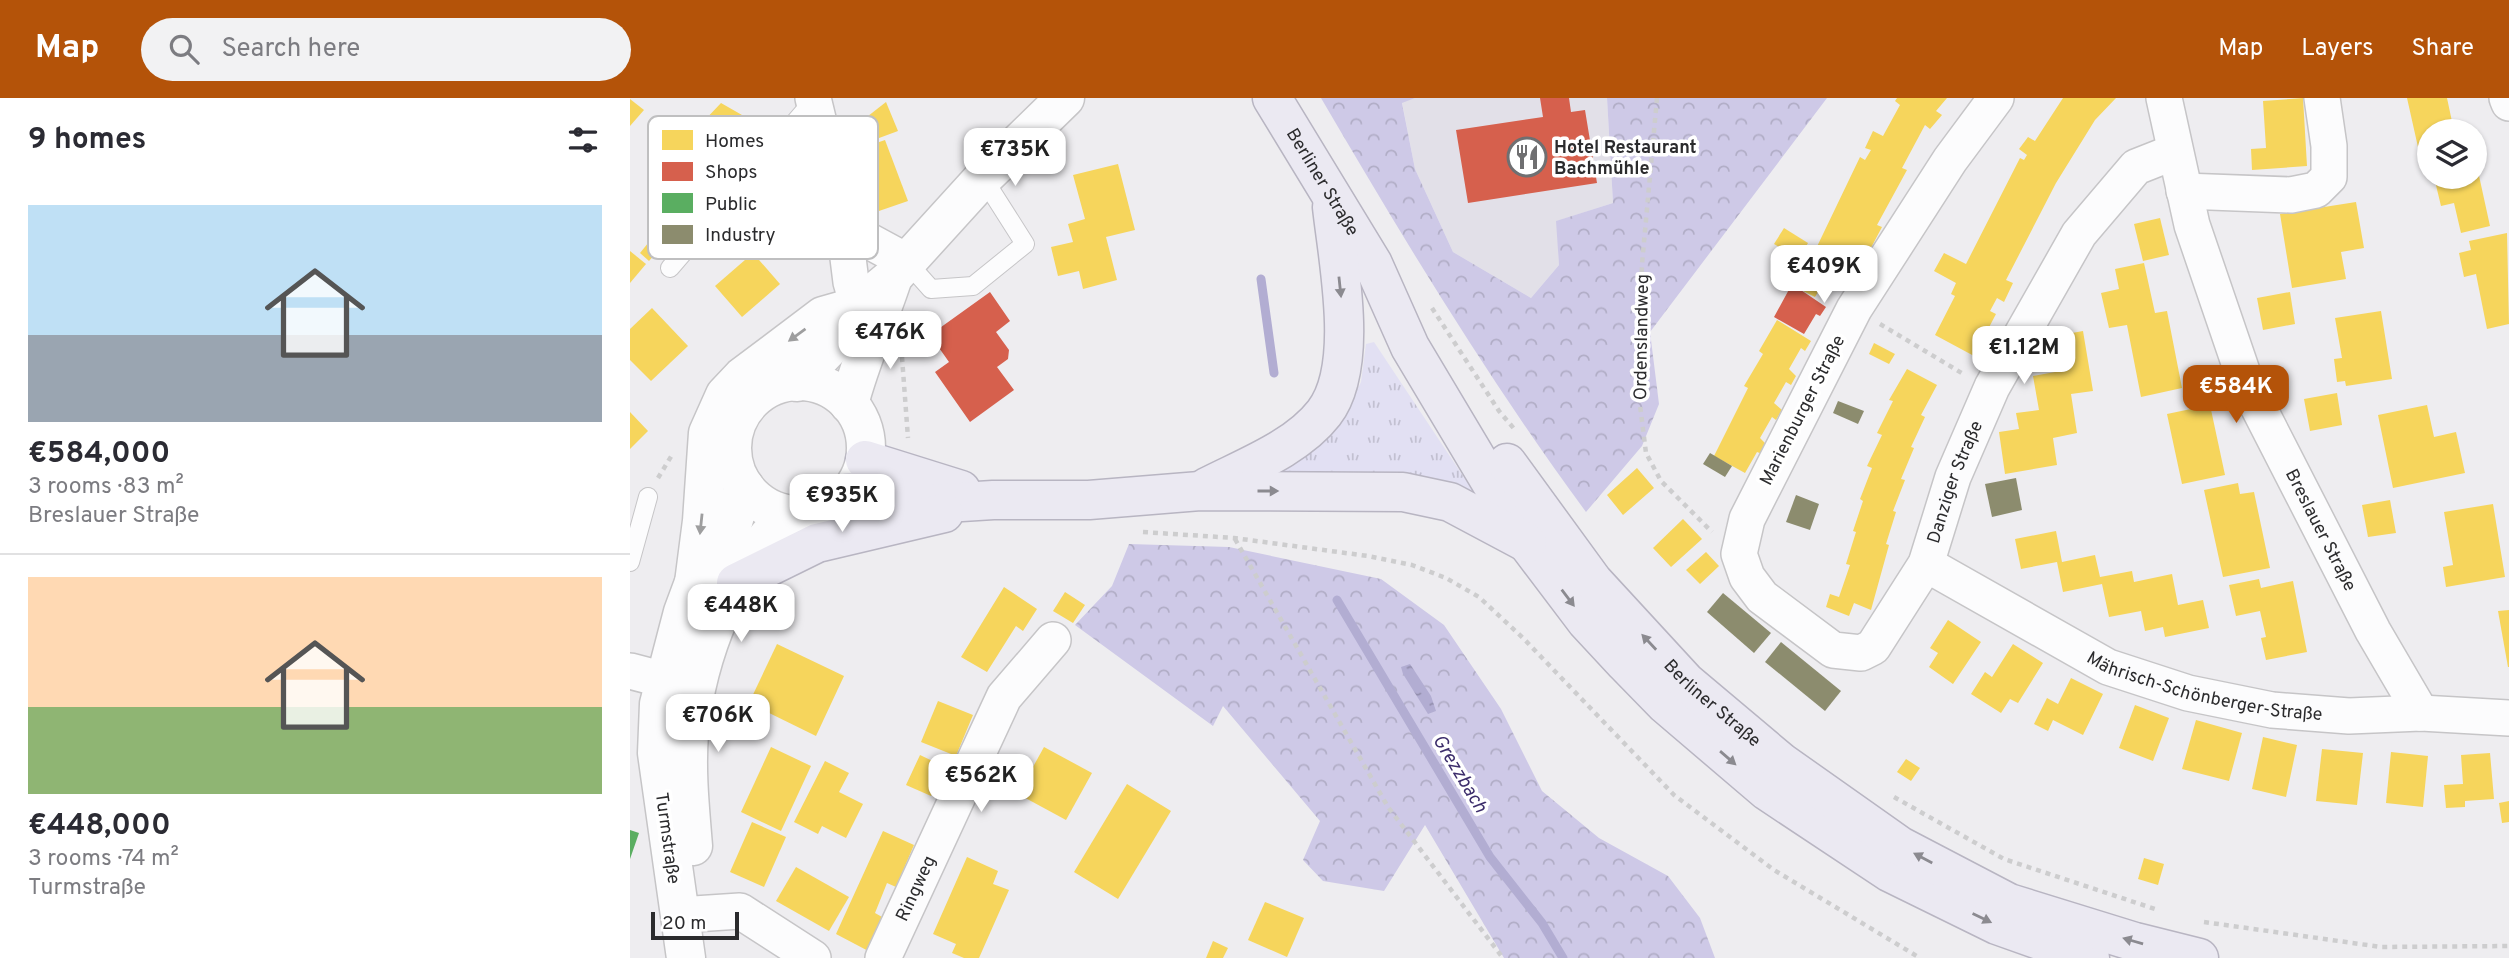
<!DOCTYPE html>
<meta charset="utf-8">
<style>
body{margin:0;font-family:Overpass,sans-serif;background:#f2f2f3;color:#2b2b33;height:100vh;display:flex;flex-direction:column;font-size:26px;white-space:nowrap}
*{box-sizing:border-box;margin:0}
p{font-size:23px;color:#7c7c81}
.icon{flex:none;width:38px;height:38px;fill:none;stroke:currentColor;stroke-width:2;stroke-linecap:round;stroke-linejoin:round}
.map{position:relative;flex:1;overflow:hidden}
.details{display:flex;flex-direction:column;background:#fff;width:630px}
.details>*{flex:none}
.buttons{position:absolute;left:1787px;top:21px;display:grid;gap:14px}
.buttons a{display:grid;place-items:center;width:70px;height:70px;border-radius:50%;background:#fff;box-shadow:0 2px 5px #0004;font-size:35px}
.scale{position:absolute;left:21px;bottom:18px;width:88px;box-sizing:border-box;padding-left:7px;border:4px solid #2b2b2d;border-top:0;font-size:19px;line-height:24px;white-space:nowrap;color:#2b2b2d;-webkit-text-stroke:5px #fff;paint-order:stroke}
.price{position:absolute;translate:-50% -60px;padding:0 16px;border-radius:14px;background:#fff;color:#222;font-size:23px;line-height:46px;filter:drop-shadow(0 2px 4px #0008)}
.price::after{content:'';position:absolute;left:50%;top:42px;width:21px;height:16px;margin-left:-10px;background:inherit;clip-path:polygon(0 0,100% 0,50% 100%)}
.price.current{background:#b45309;color:#fff}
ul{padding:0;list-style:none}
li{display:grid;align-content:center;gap:14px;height:371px;padding:0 28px}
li+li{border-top:2px solid #e1e1e2}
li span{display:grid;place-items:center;height:217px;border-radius:0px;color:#555}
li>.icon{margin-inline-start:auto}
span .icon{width:126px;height:126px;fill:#fffc;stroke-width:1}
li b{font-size:30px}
h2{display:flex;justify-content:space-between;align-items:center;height:84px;padding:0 28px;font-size:30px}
header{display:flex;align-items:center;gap:42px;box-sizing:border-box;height:98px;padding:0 35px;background:#b45309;color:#fff}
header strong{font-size:33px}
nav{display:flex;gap:38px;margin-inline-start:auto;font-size:24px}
.search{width:490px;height:63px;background:#f2f2f3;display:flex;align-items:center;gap:18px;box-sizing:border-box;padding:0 24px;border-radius:38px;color:#7c7c81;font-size:26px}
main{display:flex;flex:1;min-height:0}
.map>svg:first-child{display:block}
.built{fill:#e2e0e8}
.grass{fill:url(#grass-tufts)}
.forest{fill:url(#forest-crowns)}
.water{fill:url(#water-ripples)}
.homes{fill:#f6d55c}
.shops{fill:#d6604d}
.public{fill:#5aae61}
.industry{fill:#8c8c6e}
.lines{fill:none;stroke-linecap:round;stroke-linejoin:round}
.stream{stroke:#b2add2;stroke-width:9}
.service-casing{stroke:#c6c5c7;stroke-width:20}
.minor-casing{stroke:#c6c5c7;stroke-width:38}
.secondary-casing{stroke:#c6c5c7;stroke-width:41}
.trunk-casing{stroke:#b8b5c2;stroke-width:41}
.path{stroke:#cdcdce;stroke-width:4.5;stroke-dasharray:5 5;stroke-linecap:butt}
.service{stroke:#fcfcfd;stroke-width:18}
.minor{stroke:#fcfcfd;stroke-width:35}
.secondary{stroke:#fcfcfd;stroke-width:38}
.trunk{stroke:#ebe9f2;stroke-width:38}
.oneway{fill:#8b8a90}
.oneway2{fill:#9e9e9f}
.labels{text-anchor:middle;stroke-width:7;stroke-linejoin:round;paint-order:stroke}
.poi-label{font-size:18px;font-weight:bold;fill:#2b2b2d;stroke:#fff;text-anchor:start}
.street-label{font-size:18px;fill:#2b2b2d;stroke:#fff}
.water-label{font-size:19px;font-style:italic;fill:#3c2d6b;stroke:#fff}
.key{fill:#fff;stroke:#bfbfc0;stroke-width:2}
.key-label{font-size:19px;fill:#2b2b2d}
</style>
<header>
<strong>Map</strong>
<div class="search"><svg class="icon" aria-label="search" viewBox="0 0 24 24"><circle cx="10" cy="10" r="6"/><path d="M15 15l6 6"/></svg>Search here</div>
<nav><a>Map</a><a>Layers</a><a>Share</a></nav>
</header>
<main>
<section class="details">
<h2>9 homes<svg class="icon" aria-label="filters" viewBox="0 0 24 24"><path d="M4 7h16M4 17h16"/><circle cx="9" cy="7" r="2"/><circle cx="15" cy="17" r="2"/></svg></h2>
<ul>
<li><span style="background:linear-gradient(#bfe0f5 60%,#9aa5b1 0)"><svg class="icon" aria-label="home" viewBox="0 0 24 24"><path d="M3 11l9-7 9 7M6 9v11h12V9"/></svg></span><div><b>€584,000</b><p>3 rooms · 83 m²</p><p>Breslauer Straße</p></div></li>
<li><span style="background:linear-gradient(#ffd9b3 60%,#8fb573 0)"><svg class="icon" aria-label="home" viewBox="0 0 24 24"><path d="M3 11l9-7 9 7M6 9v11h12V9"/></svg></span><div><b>€448,000</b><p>3 rooms · 74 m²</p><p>Turmstraße</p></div></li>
</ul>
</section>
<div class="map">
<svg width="1879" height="860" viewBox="0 0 1879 860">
<defs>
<pattern id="grass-tufts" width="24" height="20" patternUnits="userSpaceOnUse" patternTransform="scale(1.75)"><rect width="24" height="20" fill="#e2e0f3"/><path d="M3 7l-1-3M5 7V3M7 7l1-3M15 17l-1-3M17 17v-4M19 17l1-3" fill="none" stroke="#c2c0d1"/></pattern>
<pattern id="forest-crowns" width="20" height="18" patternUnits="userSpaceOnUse" patternTransform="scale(1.75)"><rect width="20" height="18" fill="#cec9e7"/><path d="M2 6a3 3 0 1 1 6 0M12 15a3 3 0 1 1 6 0" fill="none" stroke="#b1adc6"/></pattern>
<pattern id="water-ripples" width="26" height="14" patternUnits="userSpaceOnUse" patternTransform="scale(1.75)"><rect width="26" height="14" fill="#b2add2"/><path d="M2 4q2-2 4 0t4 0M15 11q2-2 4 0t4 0" fill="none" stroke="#918dab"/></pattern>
</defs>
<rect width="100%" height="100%" fill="#eeedf0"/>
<path class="built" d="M785,0H977L983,105L927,123L929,167L901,200L823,154L785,71L772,4Z"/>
<path class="grass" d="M744,244L843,393L840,399L642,380L715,317L731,284L736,246Z"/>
<g class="forest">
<path d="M691,0H785L772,5L785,71L823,154L901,200L929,167L926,123L983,105L977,0H1197L1020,234L1029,306L1012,348L956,414C858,281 774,142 691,0Z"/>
<path d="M499,446L599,449L751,481L814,527L871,611L912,693L969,740L1038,778L1070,820L1085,860H874L795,727L754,793L693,783L673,762L690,723L593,608L583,628L445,527L482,488Z"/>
</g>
<path class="water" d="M780,566L801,598L806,613L798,616L773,576L771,569Z"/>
<g class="homes">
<path d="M1267,0H1317L1306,13L1312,17L1300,31L1295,27L1272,70L1277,72L1247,127L1252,129L1224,182L1182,159L1230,59L1235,62L1241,52L1235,50L1243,33L1253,38L1270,7L1265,3Z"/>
<path d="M1433,0H1486L1465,22L1426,85L1376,182L1383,185L1374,204L1367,200L1360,213L1366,216L1344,258L1305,237L1325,198L1321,196L1326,185L1304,173L1314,155L1336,166L1390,60L1394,62L1397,57L1389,51L1398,39L1405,43Z"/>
<path d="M1673,0L1677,68L1622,72L1621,51L1636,50L1633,3Z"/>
<path d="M1777,0H1817L1824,33H1799V65L1792,67Z"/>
<path d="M0,1L14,12L0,28Z"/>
<path d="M256,4L268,33L241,43L233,22Z"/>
<path d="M91,5L112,17L113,23L124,32L75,90L64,81L53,78V71L43,63L56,47L53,45Z"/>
<path d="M255,42L278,103L249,113L226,52Z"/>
<path d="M1846,64L1860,128L1831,135L1824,105L1811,108L1804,79H1844Z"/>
<path d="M488,66L505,132L476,139L487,182L453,191L449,173L428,178L421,149L443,144L438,126L455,121L443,77Z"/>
<path d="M1726,104L1734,150L1711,154L1716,181L1662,190L1650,116Z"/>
<path d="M1530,120L1539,157L1513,163L1504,126Z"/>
<path d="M1154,130L1178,145L1169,161L1144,146Z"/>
<path d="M1877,135L1879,226L1857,231L1846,176L1834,179L1829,155L1841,152L1839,143Z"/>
<path d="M23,139L33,147L19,163L10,155Z"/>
<path d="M0,153L16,166L0,185Z"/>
<path d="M123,155L150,186L112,219L85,188Z"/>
<path d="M1514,165L1525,215L1537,213L1552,290L1511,299L1497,227L1479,230L1471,195L1489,191L1485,171Z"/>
<path d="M1167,172L1192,187L1185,199L1159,186Z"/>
<path d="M1660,194L1665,226L1633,232L1627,200Z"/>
<path d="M22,210L58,248L21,283L0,262V231Z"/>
<path d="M1751,213L1762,281L1716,288L1715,283L1707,284L1704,261L1712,260L1705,220Z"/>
<path d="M1147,222L1181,243L1175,253L1171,250L1159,271L1166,278L1161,287L1156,284L1144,305L1152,312L1146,322L1142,319L1130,340L1137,347L1132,356L1127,354L1115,375L1084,358L1118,290L1114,288L1133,256L1129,253Z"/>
<path d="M1453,233L1463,293L1441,296L1447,335L1423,340L1427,367L1375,376L1369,334L1389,331L1386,315L1409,312L1403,278L1425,274L1420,239Z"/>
<path d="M1244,245L1265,256L1259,266L1239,256Z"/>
<path d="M1277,271L1307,287L1291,317L1295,319L1281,349L1284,350L1271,381L1275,382L1263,413L1266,414L1256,446L1259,447L1241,512L1224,505L1219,518L1196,509L1200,496L1209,499L1220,467L1216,466L1226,434L1223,433L1233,403L1230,401L1242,370L1237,368L1252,337L1247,335L1263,303L1259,302Z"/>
<path d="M1707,295L1712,327L1680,333L1674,301Z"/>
<path d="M1580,307L1595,377L1552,386L1537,316Z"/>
<path d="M1797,307L1804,339L1826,334L1835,375L1763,390L1748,317Z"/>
<path d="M0,314L18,333L0,351Z"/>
<path d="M1007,370L1024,390L993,417L977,397Z"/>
<path d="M1608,385L1610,396L1624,394L1640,470L1593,479L1574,392Z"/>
<path d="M1760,402L1766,435L1738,439L1732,407Z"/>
<path d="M1863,406L1875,479L1816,489L1813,469L1823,467L1814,414Z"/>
<path d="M1053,421L1072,441L1041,469L1023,450Z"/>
<path d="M1426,433L1432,464L1465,457L1470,479L1502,473L1504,484L1542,476L1548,507L1573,502L1579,530L1535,539L1533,529L1515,533L1511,513L1479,519L1472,486L1433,494L1427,464L1391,471L1385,441Z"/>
<path d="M1076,454L1089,468L1070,486L1056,472Z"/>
<path d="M1629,481L1631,490L1663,483L1677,554L1636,562L1631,540L1636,539L1630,513L1606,518L1599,487Z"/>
<path d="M374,489L407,511L393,533L386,528L357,574L331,559Z"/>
<path d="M435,494L455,507L443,525L423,513Z"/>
<path d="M1879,512V569H1878L1868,513Z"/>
<path d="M1318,522L1351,544L1323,586L1299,569L1308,555L1300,550Z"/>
<path d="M147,546L214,578L186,638L119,605Z"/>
<path d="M1383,546L1413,565L1388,605L1380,601L1371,615L1341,596L1355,574L1362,579Z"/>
<path d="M1441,580L1473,596L1453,637L1423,622L1418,633L1404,626L1417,600L1428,606Z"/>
<path d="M308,603L343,617L326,658L291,644Z"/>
<path d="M1505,607L1539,620L1523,663L1489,650Z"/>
<path d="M1566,622L1612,635L1599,683L1552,671Z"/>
<path d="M1633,639L1667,647L1656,699L1622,691Z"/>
<path d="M141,649L181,668L151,733L111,714Z"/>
<path d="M414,649L462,675L436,722L388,696Z"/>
<path d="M1692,651L1733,655L1727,707L1686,703Z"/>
<path d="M1761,654L1798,658L1793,709L1756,705Z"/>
<path d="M1860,655L1864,701L1835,703V709L1816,710L1814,687L1833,686L1831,657Z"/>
<path d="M290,657L315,669L301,698L276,687Z"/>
<path d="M1276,661L1290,670L1281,683L1267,674Z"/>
<path d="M195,663L219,675L209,694L233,706L216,740L192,728L188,736L164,724Z"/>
<path d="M497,686L541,713L488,801L444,774Z"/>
<path d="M1879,703V724L1872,725L1869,705Z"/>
<path d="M122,724L156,739L134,789L100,774Z"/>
<path d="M253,733L284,747L266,789L257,785L245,815L261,824L244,856L206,836Z"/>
<path d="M337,759L368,773L363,786L379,792L349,860H334L322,855L326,846L303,836Z"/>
<path d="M1514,760L1534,766L1528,787L1508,781Z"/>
<path d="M166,769L219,799L199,833L146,803Z"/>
<path d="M635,804L674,820L657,859L618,842Z"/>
<path d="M583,843L598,850L593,860H576Z"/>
</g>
<g class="shops">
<path d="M910,0H939L941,14L955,12L967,85L838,105L826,32L913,19Z"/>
<path d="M1162,186L1196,209L1190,218L1186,216L1174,236L1144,219Z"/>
<path d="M360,194L380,223L366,234L379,252L378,261L367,269L384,292L340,324L305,274L319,264L300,237Z"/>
</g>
<path class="public" d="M0,732L9,735L0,761Z"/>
<g class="industry">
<path d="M1208,303L1234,313L1228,326L1203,315Z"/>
<path d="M1080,355L1102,368L1095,379L1073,366Z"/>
<path d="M1386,380L1392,412L1362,419L1355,386Z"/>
<path d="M1166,397L1189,406L1180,432L1156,424Z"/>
<path d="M1093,495L1141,535L1124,555L1077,514Z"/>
<path d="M1151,544L1211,593L1195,613L1135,564Z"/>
</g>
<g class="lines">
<g class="stream">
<path d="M631,181L644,275"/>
<path d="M707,502L860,759L912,825L933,860"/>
</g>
<defs>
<g id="service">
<path d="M276,163L301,191L343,188L395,146L353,80"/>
<path d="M40,170L184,2"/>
<path d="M0,464L18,399"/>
</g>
<g id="minor">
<path d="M183,0L214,128L221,184L228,208"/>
<path id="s1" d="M1366,0L1320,62L1224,211L1117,421L1109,456L1117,479L1132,499L1203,552L1231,555L1243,549L1296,466L1323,379L1362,289L1449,136L1506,69L1544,54"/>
<path id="s2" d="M1534,0L1562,127L1616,285L1743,533L1791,615"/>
<path d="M1877,0L1879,5"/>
<path d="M1554,93L1661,97L1686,92L1699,79V48L1692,0"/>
<path d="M215,130L276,163"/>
<path id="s3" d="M1296,466L1478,569L1558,595L1642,612L1719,618L1791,615L1879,620"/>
<path d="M0,573L61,589"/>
<path d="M49,817L110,813L183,860"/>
<path id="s4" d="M253,860L374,599L423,542"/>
</g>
<g id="secondary">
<circle cx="169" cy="350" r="67"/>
<path d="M167,284L205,244L228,208L263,179L353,80L435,0"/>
<path d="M219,306C230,263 249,222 263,179"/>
<path d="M64,485L72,423L78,335L95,297L112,279L193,218L228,208"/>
<path d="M63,748C60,711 56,673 59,636C67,556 100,471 159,417"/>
<path d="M56,860L27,655L29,606L53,514L63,487L98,441L114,388"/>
</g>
<g id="trunk">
<path id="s5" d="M642,0L743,166L780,249L897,445L956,523L995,565L1035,606L1137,693L1259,774L1367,827L1460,860"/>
<path d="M235,362L331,392"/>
<path id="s6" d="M877,365L963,483L1056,584L1151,664L1270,748L1379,805L1505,844L1569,860"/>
<path d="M577,389C616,369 667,350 694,315C730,269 708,164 702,109"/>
<path d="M219,394L300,406L363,402H459L570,393L773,394L820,404L897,445"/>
<path d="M106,485L187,445L314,415"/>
</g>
</defs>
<use href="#service" class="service-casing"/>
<use href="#minor" class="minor-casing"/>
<use href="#secondary" class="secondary-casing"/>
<use href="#trunk" class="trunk-casing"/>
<g class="path">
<path d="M1027,0L1012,166L1007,283L1016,355L1031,383L1082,434"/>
<path d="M802,210L869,313L886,333"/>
<path d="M1250,226L1335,277"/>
<path d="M272,259L278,340"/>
<path d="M28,380L42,357"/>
<path d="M513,434L604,440L738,458L782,467L816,480L849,499L893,540L1044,697L1144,772L1290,860"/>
<path d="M605,441L758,709L873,860"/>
<path d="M1264,699L1374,761L1525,811"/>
<path d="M1574,824L1751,849L1879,848"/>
</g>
<use href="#service" class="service"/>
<use href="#minor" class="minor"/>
<use href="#secondary" class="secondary"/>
<use href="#trunk" class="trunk"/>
</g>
<defs><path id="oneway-solid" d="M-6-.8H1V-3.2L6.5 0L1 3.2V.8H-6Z" transform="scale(1.75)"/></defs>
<g class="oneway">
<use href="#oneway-solid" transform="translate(710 189) rotate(84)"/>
<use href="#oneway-solid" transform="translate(638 393)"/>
<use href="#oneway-solid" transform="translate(938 500) rotate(53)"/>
<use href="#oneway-solid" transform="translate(1019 544) rotate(-133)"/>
<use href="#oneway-solid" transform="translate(1098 660) rotate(41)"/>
<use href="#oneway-solid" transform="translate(1293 760) rotate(-152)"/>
<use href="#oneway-solid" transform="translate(1352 820) rotate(26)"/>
<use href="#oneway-solid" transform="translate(1503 843) rotate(-164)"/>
</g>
<g class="oneway2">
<use href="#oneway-solid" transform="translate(167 237) rotate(144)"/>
<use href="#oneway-solid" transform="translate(71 426) rotate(96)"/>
</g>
<defs>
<symbol id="restaurant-ring" viewBox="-11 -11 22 22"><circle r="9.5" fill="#fff" stroke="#6f6f71" stroke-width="1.5"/><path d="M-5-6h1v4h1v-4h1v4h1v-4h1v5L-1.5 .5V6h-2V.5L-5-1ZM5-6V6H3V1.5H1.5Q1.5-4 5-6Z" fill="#6f6f71"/></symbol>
</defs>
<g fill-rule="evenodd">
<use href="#restaurant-ring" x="875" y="37" width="44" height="44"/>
</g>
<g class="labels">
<g class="poi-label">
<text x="924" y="55">Hotel Restaurant<tspan x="924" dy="21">Bachmühle</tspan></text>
</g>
<g class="street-label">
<text dy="6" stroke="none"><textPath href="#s5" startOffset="98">Berliner Straße</textPath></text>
<text transform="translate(1011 239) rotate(-89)" y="6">Ordenslandweg</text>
<text transform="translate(1172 312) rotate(-63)" y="6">Marienburger Straße</text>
<text dy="6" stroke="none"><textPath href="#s1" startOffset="891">Danziger Straße</textPath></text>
<text dy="6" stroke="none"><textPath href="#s2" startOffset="462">Breslauer Straße</textPath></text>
<text dy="6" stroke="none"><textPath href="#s3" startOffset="308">Mährisch-Schönberger-Straße</textPath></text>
<text dy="6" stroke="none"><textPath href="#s6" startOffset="317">Berliner Straße</textPath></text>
<text transform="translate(38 740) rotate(82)" y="6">Turmstraße</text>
<text dy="6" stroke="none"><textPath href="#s4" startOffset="77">Ringweg</textPath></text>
</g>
<g class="water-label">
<text transform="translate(831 675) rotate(59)" y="7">Grezzbach</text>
</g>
</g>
<rect x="18" y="18" width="230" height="143" rx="10" class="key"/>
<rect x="32" y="32" width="31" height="20" fill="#f6d55c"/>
<rect x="32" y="64" width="31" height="19" fill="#d6604d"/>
<rect x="32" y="95" width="31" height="20" fill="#5aae61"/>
<rect x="32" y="127" width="31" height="19" fill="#8c8c6e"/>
<g class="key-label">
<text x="75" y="49">Homes</text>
<text x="75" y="80">Shops</text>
<text x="75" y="112">Public</text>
<text x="75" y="143">Industry</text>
</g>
</svg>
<div class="buttons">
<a><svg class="icon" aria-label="layers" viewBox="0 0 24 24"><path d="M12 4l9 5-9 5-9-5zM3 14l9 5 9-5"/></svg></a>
</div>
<div class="scale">20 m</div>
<b class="price" style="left:385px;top:90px">€735K</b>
<b class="price" style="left:1194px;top:207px">€409K</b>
<b class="price" style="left:260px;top:273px">€476K</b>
<b class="price" style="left:1394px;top:288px">€1.12M</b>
<b class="price current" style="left:1606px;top:327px">€584K</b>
<b class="price" style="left:212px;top:436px">€935K</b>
<b class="price" style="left:111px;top:546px">€448K</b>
<b class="price" style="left:88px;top:656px">€706K</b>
<b class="price" style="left:351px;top:716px">€562K</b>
</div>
</main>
